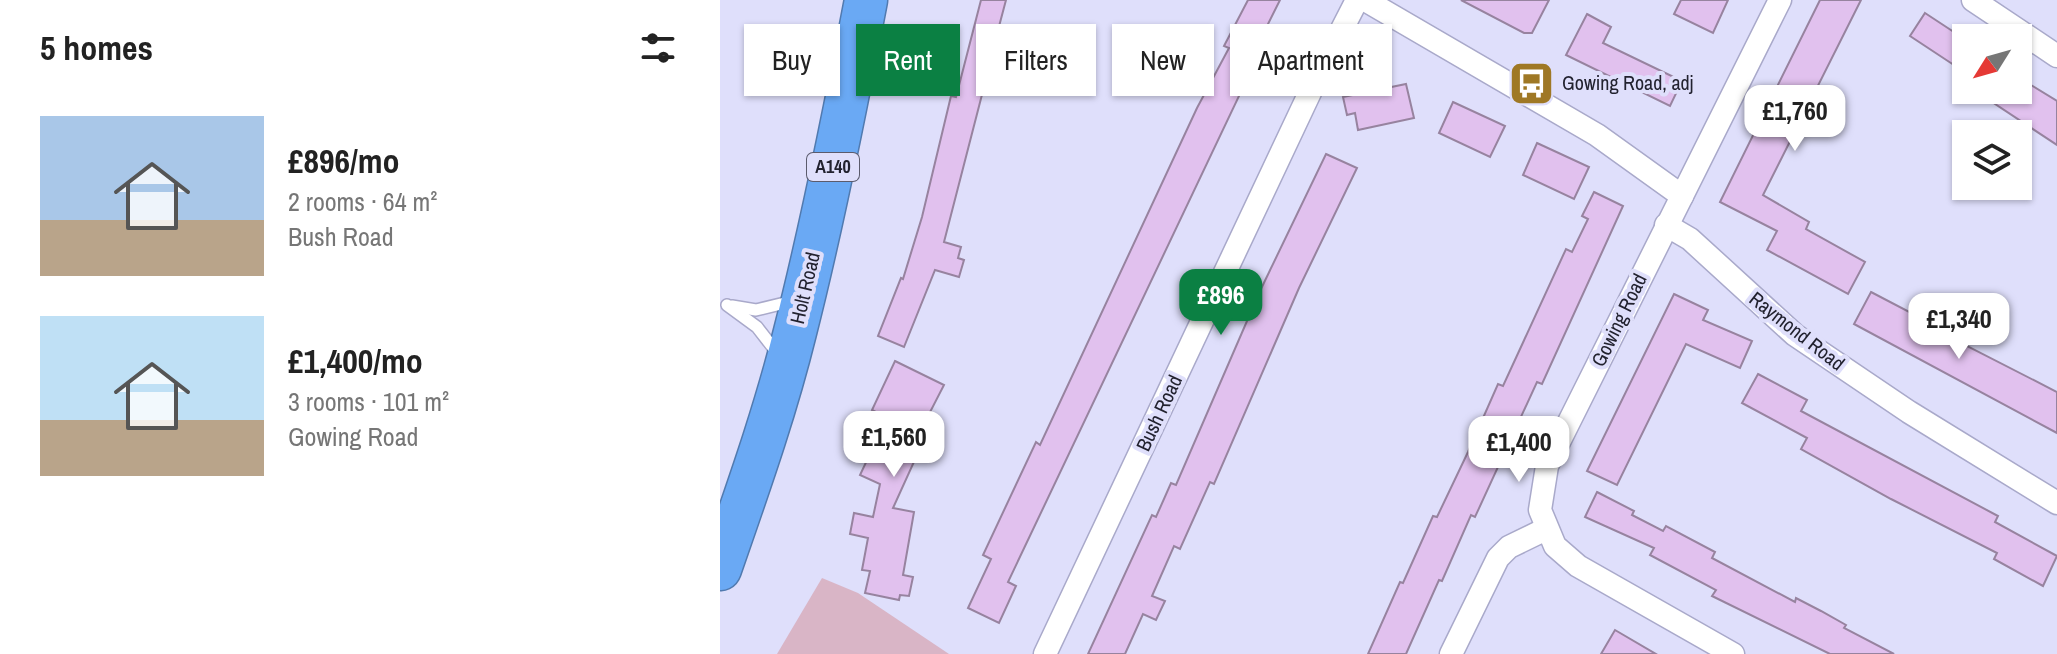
<!DOCTYPE html>
<meta charset="utf-8">
<style>
body{margin:0;font-family:"Archivo Narrow",sans-serif;background:#f6f6f6;color:#222;height:100vh;display:flex;flex-direction:column;font-size:30px;white-space:nowrap}
*{box-sizing:border-box;margin:0}
p{font-size:26px;color:#767676}
.icon{flex:none;width:44px;height:44px;fill:none;stroke:currentColor;stroke-width:2;stroke-linecap:round;stroke-linejoin:round}
.map{position:relative;flex:1;overflow:hidden}
.drawer{display:flex;flex-direction:column;background:#fff;width:720px}
.drawer>*{flex:none}
.hud{position:absolute;left:24px;top:24px;width:760px;height:72px;display:flex;gap:16px}
.needle{width:52px;rotate:233deg}
.buttons{position:absolute;left:1232px;top:24px;display:grid;gap:16px}
.buttons a{display:grid;place-items:center;width:80px;height:80px;border-radius:0px;background:#fff;box-shadow:0 2px 6px #0004;font-size:40px}
.price{position:absolute;translate:-50% -68px;padding:0 18px;border-radius:16px;background:#fff;color:#222;font-size:26px;line-height:52px;filter:drop-shadow(0 2px 4px #0008)}
.price::after{content:'';position:absolute;left:50%;top:48px;width:24px;height:18px;margin-left:-12px;background:inherit;clip-path:polygon(0 0,100% 0,50% 100%)}
.price.selected{background:#0b8043;color:#fff}
ul{padding:0;list-style:none}
li{display:flex;align-items:center;gap:24px;height:200px;padding:0 40px}
li span{display:grid;place-items:center;flex:none;width:224px;height:160px;border-radius:0px;color:#555}
li>.icon{margin-inline-start:auto}
span .icon{width:96px;height:96px;fill:#fffc;stroke-width:1}
li b{font-size:34px}
h2{display:flex;justify-content:space-between;align-items:center;height:96px;padding:0 40px;font-size:34px}
.chip{padding:0 28px;border-radius:0px;background:#fff;box-shadow:0 2px 6px #0004;font-size:28px;line-height:72px}
.chip.selected{background:#0b8043;color:#fff}
main{display:flex;flex:1;min-height:0}
.map>svg:first-child{display:block}
.green{fill:#d9b5c6}
.building{fill:#e1c1ee;stroke:#97839f;stroke-width:2}
.lines{fill:none;stroke-linecap:round;stroke-linejoin:round}
.lane-casing{stroke:#a9a9ca;stroke-width:14}
.street-casing{stroke:#a9a9ca;stroke-width:25}
.highway-casing{stroke:#517aaf;stroke-width:45}
.lane{stroke:#fff;stroke-width:11}
.street{stroke:#fff;stroke-width:22}
.highway{stroke:#6aa9f4;stroke-width:42}
.labels{text-anchor:middle;stroke-width:8;stroke-linejoin:round;paint-order:stroke}
.shield{fill:#dfdffb;stroke:#5b5b6c;stroke-width:2}
.shield-label{font-size:18px;font-weight:bold;fill:#22222f}
.poi-label{font-size:20px;fill:#22222f;stroke:#dfdffb;text-anchor:start}
.street-label{font-size:20px;fill:#22222f;stroke:#dfdffb}
</style>
<main>
<section class="drawer">
<h2>5 homes<svg class="icon" aria-label="filters" viewBox="0 0 24 24"><path d="M4 7h16M4 17h16"/><circle cx="9" cy="7" r="2"/><circle cx="15" cy="17" r="2"/></svg></h2>
<ul>
<li><span style="background:linear-gradient(#a9c7e8 65%,#b9a48a 0)"><svg class="icon" aria-label="home" viewBox="0 0 24 24"><path d="M3 11l9-7 9 7M6 9v11h12V9"/></svg></span><div><b>£896/mo</b><p>2 rooms · 64 m²</p><p>Bush Road</p></div></li>
<li><span style="background:linear-gradient(#bfe0f5 65%,#b9a48a 0)"><svg class="icon" aria-label="home" viewBox="0 0 24 24"><path d="M3 11l9-7 9 7M6 9v11h12V9"/></svg></span><div><b>£1,400/mo</b><p>3 rooms · 101 m²</p><p>Gowing Road</p></div></li>
</ul>
</section>
<div class="map">
<svg width="1337" height="654" viewBox="0 0 1337 654">
<rect width="100%" height="100%" fill="#dfdffb"/>
<path class="green" d="M102,578L138,593L229,654H57Z"/>
<g class="building">
<path d="M261,0H286L277,34L282,35L269,84L265,83L224,242L241,247L238,258L244,260L239,277L215,270L184,347L158,336L181,278L183,279L202,217L231,96L236,97Z"/>
<path d="M528,0H560L524,72L529,75L288,582L296,586L279,623L248,608L271,559L263,555L316,442L320,445L477,108L509,48L504,46Z"/>
<path d="M741,0H829L812,33H804Z"/>
<path d="M961,0H1008L993,33L954,14Z"/>
<path d="M1100,0H1141L1043,195L1089,222L1086,229L1145,262L1128,294L1047,250L1057,231L1000,202Z"/>
<path d="M1205,13L1246,40V73L1190,36Z"/>
<path d="M867,14L891,27L883,43L962,81L950,106L846,55Z"/>
<path d="M1298,77L1337,101V145L1254,90H1298Z"/>
<path d="M686,84L694,118L638,130L635,113L627,115L623,97Z"/>
<path d="M733,102L785,126L770,157L719,133Z"/>
<path d="M817,143L869,167L854,199L803,175Z"/>
<path d="M606,154L637,168L579,288L494,484L490,482L460,549L454,546L432,596L445,601L436,620L423,614L405,654H368L432,515L436,517L451,483L456,485L540,291Z"/>
<path d="M874,192L903,206L822,384L817,382L755,517L751,515L722,581L719,580L686,654H648L680,582L683,583L713,516L717,517L748,452L778,384L783,386L846,249L852,252L868,219L862,216Z"/>
<path d="M1151,292L1199,317L1198,321L1337,392V433L1134,324Z"/>
<path d="M954,294L988,310L983,320L1032,341L1020,368L966,344L897,485L867,471Z"/>
<path d="M175,361L224,385L191,449L198,453L173,508L194,512L183,575L193,577L189,596L180,595L179,600L145,593L150,571L142,570L148,538L130,534L134,513L153,517L160,484L140,475L167,418L152,410Z"/>
<path d="M1038,374L1087,400L1081,411L1278,516L1275,522L1337,556L1323,586L1274,559L1277,553L1171,499L1081,449L1087,438L1022,403Z"/>
<path d="M877,492L914,511L912,515L943,531L946,526L995,552L992,558L1075,602L1076,598L1101,611L1126,625L1124,628L1174,654H1110L992,596L996,590L930,555L934,548L865,517Z"/>
<path d="M895,630L936,654H881Z"/>
</g>
<g class="lines">
<defs>
<g id="lane">
<path d="M7,305L37,327L58,354"/>
<path d="M12,306L36,310L73,301"/>
</g>
<g id="street">
<path d="M645,0L877,135L962,196"/>
<path d="M1253,0L1337,56"/>
<path d="M946,225L970,239L1075,335L1189,412L1337,503"/>
<path d="M325,654L593,86L637,0"/>
<path d="M731,654L778,558L789,547L826,529"/>
<path d="M1013,654L858,566L835,546L820,510L827,466L1060,0"/>
</g>
<path id="highway" d="M0,569C27,491 55,413 75,332C103,222 125,111 146,0"/>
</defs>
<use href="#lane" class="lane-casing"/>
<use href="#street" class="street-casing"/>
<use href="#highway" class="highway-casing"/>
<use href="#lane" class="lane"/>
<use href="#street" class="street"/>
<use href="#highway" class="highway"/>
</g>
<defs>
<symbol id="bus-square" viewBox="-11 -11 22 22"><rect x="-9" y="-9" width="18" height="18" rx="4" fill="#9f7825" stroke="#dfdffb"/><path d="M-5-6H5V4H4V6H2V4H-2V6H-4V4H-5ZM-3.5-4V0h7V-4ZM-3.5 1.2v1.5H-2V1.2ZM2 1.2v1.5H3.5V1.2Z" fill="#fff"/></symbol>
</defs>
<g fill-rule="evenodd">
<use href="#bus-square" x="786" y="58" width="51" height="51"/>
</g>
<g class="labels">
<rect class="shield" x="87" y="153" width="52" height="28" rx="6"/>
<g class="shield-label">
<text x="113" y="173">A140</text>
</g>
<g class="poi-label">
<text x="842" y="90">Gowing Road, adj</text>
</g>
<g class="street-label">
<text transform="translate(85 288) rotate(-77)" y="7">Holt Road</text>
<text transform="translate(899 320) rotate(-64)" y="7">Gowing Road</text>
<text transform="translate(1077 331) rotate(38)" y="7">Raymond Road</text>
<text transform="translate(439 413) rotate(-65)" y="7">Bush Road</text>
</g>
</g>
</svg>
<div class="buttons">
<a><svg class="needle" viewBox="-14 -14 28 28"><path d="M0-13l5 13h-10z" fill="#e53935"/><path d="M0 13l5-13h-10z" fill="#767676"/></svg></a>
<a><svg class="icon" aria-label="layers" viewBox="0 0 24 24"><path d="M12 4l9 5-9 5-9-5zM3 14l9 5 9-5"/></svg></a>
</div>
<b class="price" style="left:1075px;top:153px">£1,760</b>
<b class="price selected" style="left:501px;top:337px">£896</b>
<b class="price" style="left:1239px;top:361px">£1,340</b>
<b class="price" style="left:174px;top:479px">£1,560</b>
<b class="price" style="left:799px;top:484px">£1,400</b>
<div class="hud">
<a class="chip">Buy</a>
<a class="chip selected">Rent</a>
<a class="chip">Filters</a>
<a class="chip">New</a>
<a class="chip">Apartment</a>
</div>
</div>
</main>
